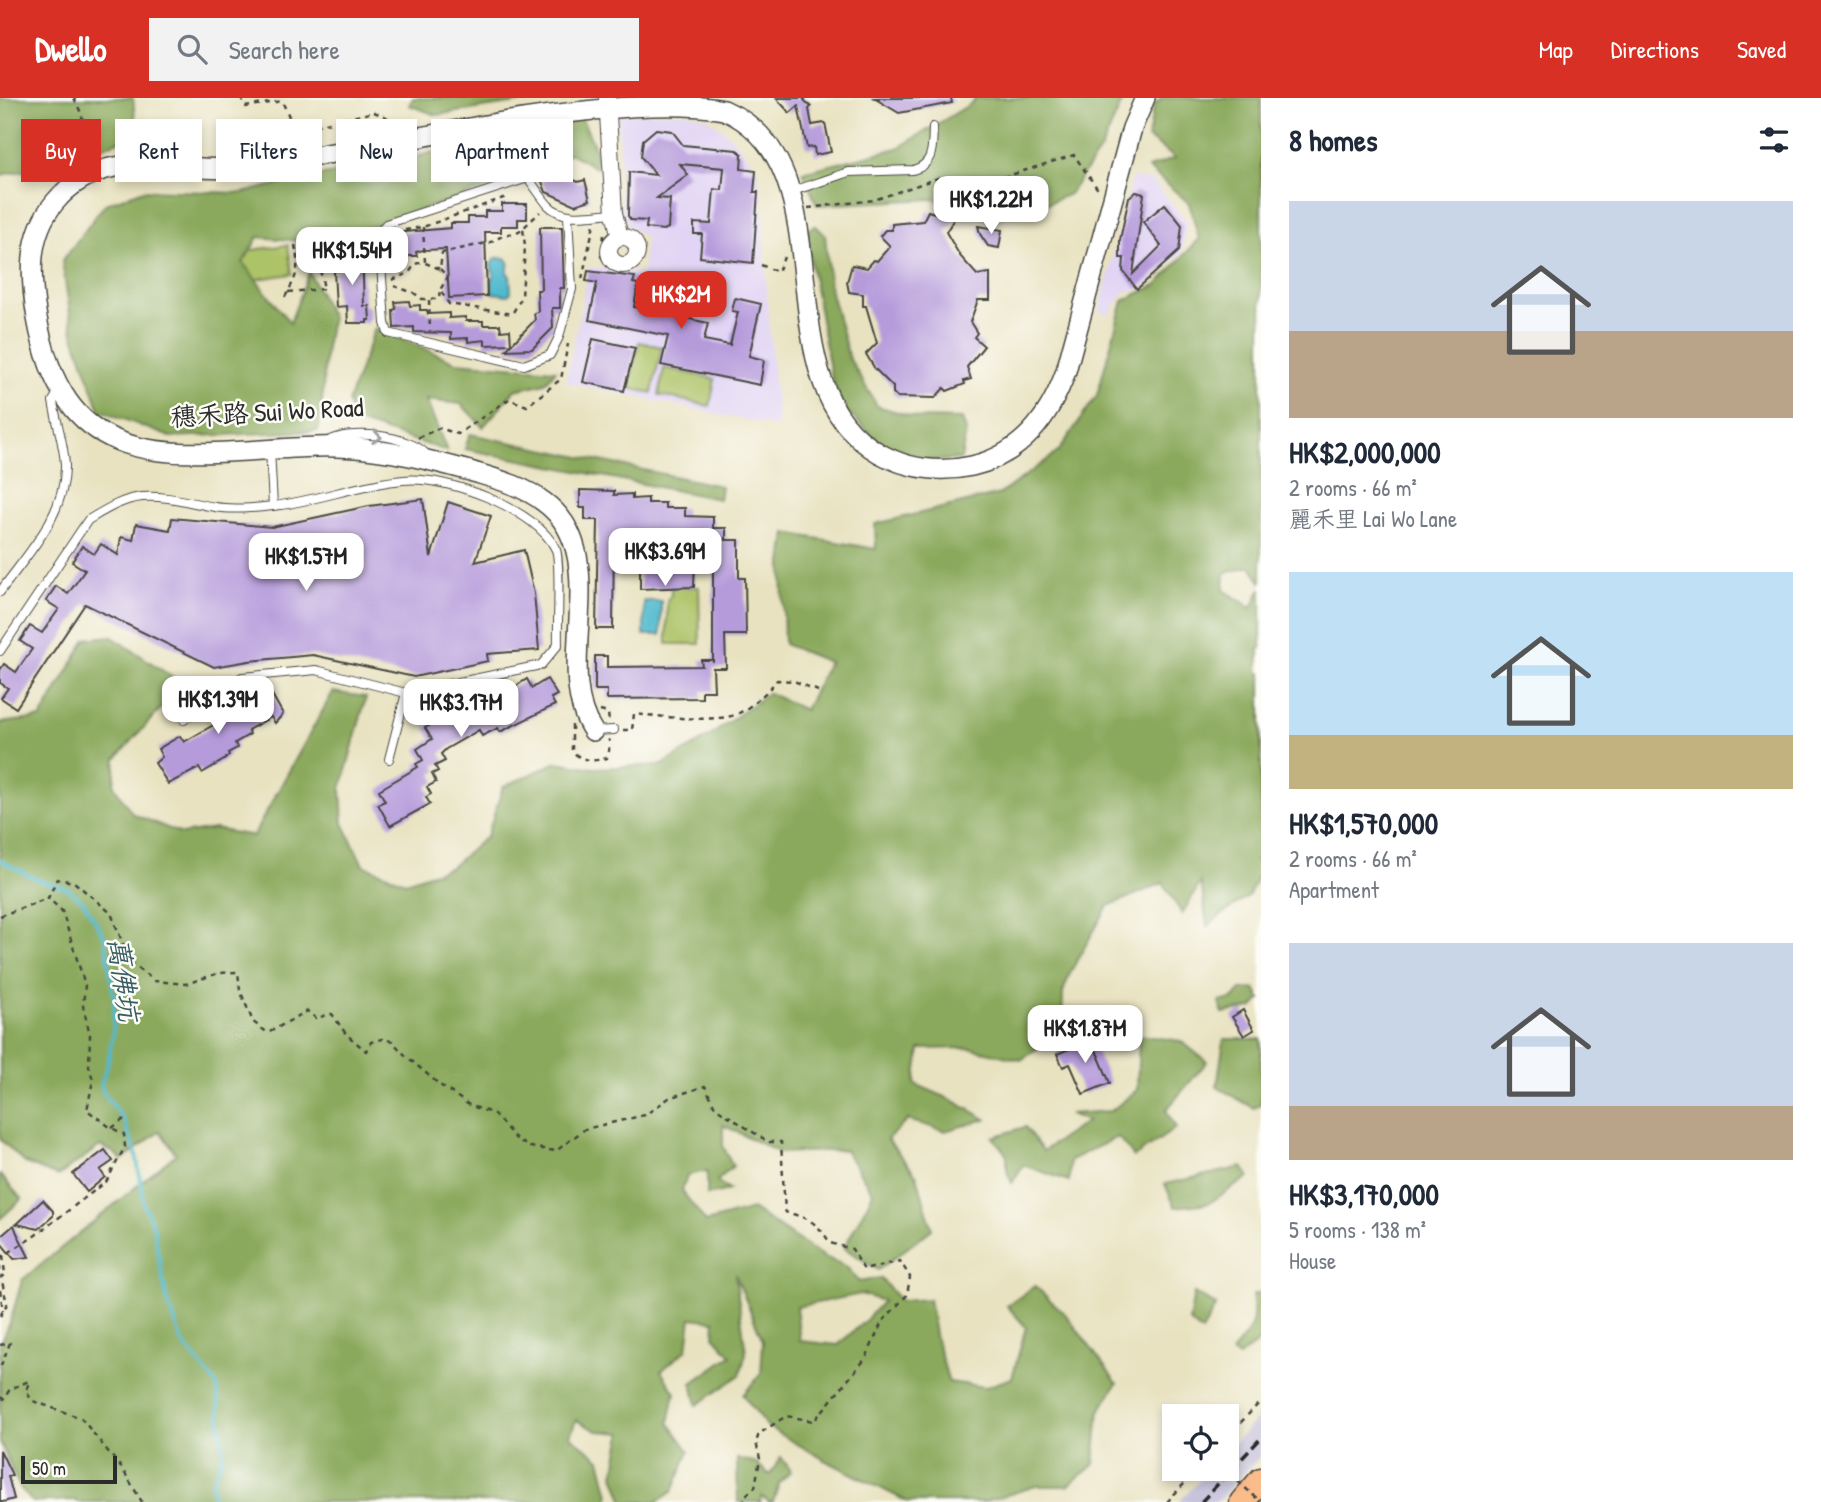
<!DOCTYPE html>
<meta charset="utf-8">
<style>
body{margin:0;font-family:"Patrick Hand","LXGW WenKai TC",sans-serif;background:#f2f2f3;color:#1f2937;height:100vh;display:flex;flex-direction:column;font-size:26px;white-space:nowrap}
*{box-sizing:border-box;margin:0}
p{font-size:23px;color:#747a83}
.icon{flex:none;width:38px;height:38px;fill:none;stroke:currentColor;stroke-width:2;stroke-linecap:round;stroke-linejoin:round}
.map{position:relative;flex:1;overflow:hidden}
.drawer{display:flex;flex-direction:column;background:#fff;width:560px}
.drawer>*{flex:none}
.hud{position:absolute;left:21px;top:21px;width:665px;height:63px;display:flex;gap:14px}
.controls{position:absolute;left:1162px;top:1306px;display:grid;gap:14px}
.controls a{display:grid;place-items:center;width:77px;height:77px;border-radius:0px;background:#fff;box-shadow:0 4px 10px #0003;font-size:35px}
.scale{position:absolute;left:21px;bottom:18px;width:96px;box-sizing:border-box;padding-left:7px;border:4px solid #2b2b2b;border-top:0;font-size:19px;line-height:24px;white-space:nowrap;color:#2b2b2b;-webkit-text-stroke:5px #fdfcf7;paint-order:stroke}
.price{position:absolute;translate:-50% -60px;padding:0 16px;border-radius:14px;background:#fff;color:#222;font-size:23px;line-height:46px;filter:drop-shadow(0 2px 4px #0008)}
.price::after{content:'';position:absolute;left:50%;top:42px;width:21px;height:16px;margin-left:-10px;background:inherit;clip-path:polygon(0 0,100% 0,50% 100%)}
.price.on{background:#d93025;color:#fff}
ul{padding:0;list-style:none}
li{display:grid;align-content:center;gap:14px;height:371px;padding:0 28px}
li span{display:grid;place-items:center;height:217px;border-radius:0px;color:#555}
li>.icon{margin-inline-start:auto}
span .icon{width:126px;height:126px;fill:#fffc;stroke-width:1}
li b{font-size:30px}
h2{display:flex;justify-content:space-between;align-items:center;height:84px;padding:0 28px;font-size:30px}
.tag{padding:0 24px;border-radius:0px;background:#fff;box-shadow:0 4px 10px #0003;font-size:24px;line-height:63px}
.tag.on{background:#d93025;color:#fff}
header{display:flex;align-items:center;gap:42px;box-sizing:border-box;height:98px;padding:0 35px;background:#d93025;color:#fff}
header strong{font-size:33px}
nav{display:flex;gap:38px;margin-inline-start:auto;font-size:24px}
.search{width:490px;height:63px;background:#f2f2f3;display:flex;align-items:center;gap:18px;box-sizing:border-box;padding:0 24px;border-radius:0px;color:#747a83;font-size:26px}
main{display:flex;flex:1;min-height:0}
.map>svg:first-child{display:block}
.built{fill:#e1d4f4}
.industrial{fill:#c5c0db}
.green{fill:#adc368;stroke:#6c774a;stroke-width:2}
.forest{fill:#8aa95c;stroke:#5a6a44;stroke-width:2;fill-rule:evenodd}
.water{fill:#50b9cd;stroke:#3e727c;stroke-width:2}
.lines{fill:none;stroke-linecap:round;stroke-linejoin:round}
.stream{stroke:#50b9cd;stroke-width:3.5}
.building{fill:#b69bdb}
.service-casing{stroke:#474641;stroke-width:10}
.minor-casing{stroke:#474641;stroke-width:18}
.tertiary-casing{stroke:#474641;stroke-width:22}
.trunk-casing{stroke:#474641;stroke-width:27}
.path{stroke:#474641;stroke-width:2.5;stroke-dasharray:5 5;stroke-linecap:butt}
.service{stroke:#fff;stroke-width:8}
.minor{stroke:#fff;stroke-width:16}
.tertiary{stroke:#fff;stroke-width:19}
.trunk{stroke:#f9bc8a;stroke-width:24}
.rail{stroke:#2b2b2b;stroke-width:3.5;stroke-dasharray:10 5;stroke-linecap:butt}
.path-bridge{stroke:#474641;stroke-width:2.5;stroke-dasharray:5 5;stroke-linecap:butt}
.oneway{stroke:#a0a0a0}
.labels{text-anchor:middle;stroke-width:5;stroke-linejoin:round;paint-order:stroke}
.street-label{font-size:26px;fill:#2b2b2b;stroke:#fdfcf7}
.water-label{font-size:28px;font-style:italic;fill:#385d64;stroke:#fdfcf7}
</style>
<header>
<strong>Dwello</strong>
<div class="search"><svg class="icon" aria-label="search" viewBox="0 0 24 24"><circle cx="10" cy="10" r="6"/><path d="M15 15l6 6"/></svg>Search here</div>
<nav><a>Map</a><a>Directions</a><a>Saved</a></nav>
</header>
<main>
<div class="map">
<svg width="1261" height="1404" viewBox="0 0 1261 1404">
<rect width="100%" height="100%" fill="#fdfcf7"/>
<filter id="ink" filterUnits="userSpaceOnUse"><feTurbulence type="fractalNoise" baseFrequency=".0143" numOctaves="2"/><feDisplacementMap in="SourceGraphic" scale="14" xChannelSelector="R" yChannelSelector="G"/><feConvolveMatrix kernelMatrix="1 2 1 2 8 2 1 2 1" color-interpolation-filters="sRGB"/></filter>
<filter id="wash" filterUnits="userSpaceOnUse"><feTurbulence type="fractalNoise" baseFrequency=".00686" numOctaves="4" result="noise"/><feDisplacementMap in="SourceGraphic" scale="28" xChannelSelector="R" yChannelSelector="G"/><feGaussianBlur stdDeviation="1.57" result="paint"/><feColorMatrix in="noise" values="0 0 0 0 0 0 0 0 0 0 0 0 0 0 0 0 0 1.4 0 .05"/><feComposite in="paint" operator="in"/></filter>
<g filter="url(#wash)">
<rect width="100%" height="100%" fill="#e8e2c0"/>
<g class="built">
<path d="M687,14L707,20L725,33L741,50L758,74L763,108L766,185L778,329L566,284L589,169L642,175L646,140L629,128L622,116L618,16Z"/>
<path d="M1132,79L1153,83L1187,123L1182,155L1141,191L1125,193L1109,216L1099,214Z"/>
</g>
<path class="industrial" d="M1261,1316V1357L1217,1404H1179L1211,1370H1227V1353Z"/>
<g class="green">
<path d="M288,147L292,176L237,184L232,155Z"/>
<path d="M639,244L662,249L652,295L629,290Z"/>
<path d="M664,270L715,281L710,308L659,297Z"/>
<path d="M671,489H699L700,546H667V503L671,497Z"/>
</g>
<g class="forest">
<path d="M0,0H133L137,35L66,65L0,77Z"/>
<path d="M413,0H550L436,17L409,7Z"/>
<path d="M976,0H1124L1101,51L1069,96L1022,117L975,118L934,101L817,107L803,74L898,50L972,5Z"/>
<path d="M1161,0H1261V484L1251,468L1225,475L1224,492L1252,510L1261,490V550L1259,551L1258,575H1261V756L1255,762L1261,766V771L1249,797L1207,828L1201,784L1182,816L1163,785L1108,808L1071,873L1063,894L1062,934L1021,962L969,950L920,951L915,986L952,1002L986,1021L945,1033L908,1022L887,1041L917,1078L932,1131L878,1172L844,1150L873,1095L845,1052L780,1055L723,1027V1048L733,1068L717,1083L729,1092L707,1097V1073L687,1077L682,1093L706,1124L752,1111L824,1159L846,1168L859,1184L880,1180L901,1203L929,1201L936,1242L949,1284L986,1289L1012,1280L1026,1229L1007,1208L1035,1188L1067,1218L1117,1285L1099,1314L1094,1367L1067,1388H1036L984,1404H908L827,1363L768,1329L743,1297L761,1276L763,1243L735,1176L746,1255L740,1277L697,1307L692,1285L731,1257L714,1238L715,1223L691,1220L687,1251L661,1273L675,1295L669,1325L689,1353L673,1393L657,1404H624L614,1377L622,1335L597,1333L576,1322L570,1338L600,1361L609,1397L606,1404H77L76,1402L32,1404L19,1388L0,1344V1244L10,1225L22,1182L176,1056L160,1033L122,1062L113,1054L100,1048L58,1078L25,1065L0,1041V625L41,620L86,541L111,538L186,588L160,611L116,661L114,688L133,716L182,736L215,731L253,738L333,594L366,599L341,691L343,725L363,767L405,784L451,769L487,738L503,689L557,664L594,670L662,667L710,638L768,595L805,612L829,564L784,546L782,466L786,435L876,451L875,426L1000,396L1058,354L1097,297L1123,203L1158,186L1199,141L1189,105L1148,70L1175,60L1148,40L1154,7ZM861,1196L883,1203L867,1221L838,1247L800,1243L796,1209Z"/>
<path d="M581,19L596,52V70L570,55L530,76L356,133L334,156L312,144L258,139L243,165L290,225L309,174L332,220C321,256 326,296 318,333L170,339L100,312L73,235L62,163L105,106L144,92L242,95L304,80L391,66L503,35Z"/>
<path d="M816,128L825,137L830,191L849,260L877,308L917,320L962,321L966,333L961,361L927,363L895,358L843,310L831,277L807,145L808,131Z"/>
<path d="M375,230L456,264L556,272L545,285L515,292L483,329L461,306L426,302L447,353L354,323L348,304Z"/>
<path d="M470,336L721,388L719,401L465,351Z"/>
<path d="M1255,891L1261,901L1252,910L1223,915L1219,904L1233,901L1241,892Z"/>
<path d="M1139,937L1181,943L1207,964L1166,1012L1176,1030L1134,1059L1118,1039L1070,1062L1069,1083L1023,1067L1012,1085L1007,1073V1057L993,1039L1025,1029L1043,1053L1088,1023L1069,1016L1111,1013L1137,992Z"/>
<path d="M1224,941H1261V1006L1254,1010L1217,989Z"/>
<path d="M1242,1069L1249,1079L1209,1105L1175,1109L1165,1086Z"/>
<path d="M0,1077L22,1101L0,1121Z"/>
<path d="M1194,1195L1216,1207L1202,1234L1189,1223Z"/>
<path d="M1261,1195V1242L1239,1259L1232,1254C1252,1230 1255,1229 1253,1197Z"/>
<path d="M781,1359L791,1373L779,1386L773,1404H769L762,1398L761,1404H738L737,1361L754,1364L770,1377Z"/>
</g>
<g class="water">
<path d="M495,160H506L509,164L507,175L510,178L511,194L508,197L492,195V181L494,179L491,167Z"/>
<rect x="644" y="503" width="17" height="34"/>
</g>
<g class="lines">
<path class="stream" d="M0,762L38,782L68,791L84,804L105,840L114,901L113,935L107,969L101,985L103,994L123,1021L136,1055L144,1107L153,1127L166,1198L182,1244L217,1287L223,1355L212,1387L213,1404"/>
</g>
<g id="blocks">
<g class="building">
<path d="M776,0H806L804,2L811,9L809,11L812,27L825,25L831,54L815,57L814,49L807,50L798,8L790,15Z"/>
<path d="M874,0H951L952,5L899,15Z"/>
<path d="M656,31L672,33L683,47L737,52L742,56L741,71L756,73L754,94H758L753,165L700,159L702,136H694V125L711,126L714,91L722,92L724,70L680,66L688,77L657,100L670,101L668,130L664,132L646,130L647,123L631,122L628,118L629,74L656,77L641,59L643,42Z"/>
<path d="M557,68L559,75L578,84L585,82L590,102L575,107L546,94L538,73Z"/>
<path d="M1136,94L1144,96L1133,176L1161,148L1143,124L1165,106L1182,127L1179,153L1137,191L1123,173L1124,160H1120V142L1129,99Z"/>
<path d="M502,106H527V121H518V128H501V134H485L487,198L449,200L446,151L423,152L416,154L417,158H407V161L391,163V159H387L386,140L394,139L393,135L451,130V125H468V119H485V113H502Z"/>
<path d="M928,113L954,121L946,134L960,158L977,177L990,175V202H978L970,224L977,235L974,239L984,248L967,269L971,281L964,283L965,286L947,293L944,290L935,300L897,299L893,295V289L875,271L866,256L877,245L866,208H863V196L849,194L847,184L852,167L867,170L874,162L877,163L890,148L880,138L885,132H892V126L923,123Z"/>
<path d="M978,128L1002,132L999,150L988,148L980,136Z"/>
<path d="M540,129H562L564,190H560V210H552L553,230L532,251L506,252L535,222L534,215L538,214L537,192H541Z"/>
<path d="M362,152L364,208H369L370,222H367V225H348L347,208L336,209L334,173L341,172L343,153Z"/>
<path d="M588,173L635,179L633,185L638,186L634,209L708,225L704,242L730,247L738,214L732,213L735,200L761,206L749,258L764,262L760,287L661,267L668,238L589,222L597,185L586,183Z"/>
<path d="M409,203L410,208L420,207V212H427L428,216L449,215V220L466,219V223H483V227H500L501,233L510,232L511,246L485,247V242L468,244V240L451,241V235L414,234V229L394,230L393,212L396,211L395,204Z"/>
<path d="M593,241L635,250L624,293L583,284Z"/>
<path d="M580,392L614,393V397L632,396V401L648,400V405H665V410H685V418L713,419V430H726V442H739V480H745L746,537H725L726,570H713L714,593H702V600L607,601V592H595V558H607V569L702,568L701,562H713V564V461H695L694,489L640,491V466L664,467L665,442H648V439L614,440L613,531H596L598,422H585V410H580Z"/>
<path d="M423,401L431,459L448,404L491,418L475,464L524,452L534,495L539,552L487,556L488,563L414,579L313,557L249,563L214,569L85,506L16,610L1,600L8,590L0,585V572L4,566L16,574L32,551L20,543L30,528L42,535L59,511L46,503L56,488L68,496L85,472L72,464L82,448L94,456L101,446L118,457L121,439L133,442L136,426L170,432L172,420L272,429L369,408Z"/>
<path d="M527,581L532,590L547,581L557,597L551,600L555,607L500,634L498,630L482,638L479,632L446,651L441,656L445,663L435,668L438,673L432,676L436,684L427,689L431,696L426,699L430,706L390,728L378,706L385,703L379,692L418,669L416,666L423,662L417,651L432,641L425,630L441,621L436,612L460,598L464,606L479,597L481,601L496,592L497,595L511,587L513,590Z"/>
<path d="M266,586L283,616L275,625L271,619L248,632L250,636L235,645L237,650L228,655L229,657L224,662L202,675L199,670L168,686L155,665L162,659L158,651L180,638L184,644L222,622L220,619L236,609L232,603Z"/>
<path d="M1243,912L1254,932L1244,938L1232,919Z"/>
<path d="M1090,938L1110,985L1083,996L1070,966L1063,969L1057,956L1081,946L1080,942Z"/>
<path d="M105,1052L113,1063L100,1072L105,1079L87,1094L73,1076Z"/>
<path d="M43,1102L53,1113V1118L38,1131L17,1126Z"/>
<path d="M14,1127L17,1135L29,1159L14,1161L0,1144V1139Z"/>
<path d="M0,1352L12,1377L8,1378L14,1401L3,1404H0Z"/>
</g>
</g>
</g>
<g filter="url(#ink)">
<use href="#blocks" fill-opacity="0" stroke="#474641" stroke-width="2"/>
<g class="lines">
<defs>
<g id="service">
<path d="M790,94L849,74L913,72C935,66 932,48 933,29"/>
<path d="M568,118L572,191L559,239L550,257L524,267L388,235L385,225L379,135L386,126L528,80C535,89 541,99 548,107C564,124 593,116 614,115"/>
<path d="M327,344C350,330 409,337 427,357"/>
<path d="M270,351L273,408"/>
<path d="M0,494C28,455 66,417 65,367C64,345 56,324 53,303L60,292"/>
<path d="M0,553L88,422C105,412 122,401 142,399C166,397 191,405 215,409C233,412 256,410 273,408C317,403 359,386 403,382C445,377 538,411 556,452C561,464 557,530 558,547L541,567L406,595L316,572L242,579L184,622"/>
<path d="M593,633L614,632"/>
<path d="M389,661L406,595"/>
</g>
<g id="minor">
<path d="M607,0L614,115L620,139"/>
<circle cx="623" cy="153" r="14"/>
</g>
<path id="tertiary" d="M593,633C550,571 616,456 544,404C522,387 496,381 470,373C419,359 369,347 316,349C186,353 67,389 37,220C30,180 27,137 55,104C105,44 175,76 241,70C324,58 408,41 491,26C557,15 661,0 724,12C853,68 757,286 879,355C907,371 940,375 972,368C1021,357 1050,319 1066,273L1132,30L1145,0"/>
<path id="trunk" d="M1242,1404L1261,1382"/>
</defs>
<use href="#service" class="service-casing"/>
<use href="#minor" class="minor-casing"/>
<use href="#tertiary" class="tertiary-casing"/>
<use href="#trunk" class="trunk-casing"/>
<g class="path">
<path d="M74,0L81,15L92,60"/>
<path d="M241,0L245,9L282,3L295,32L374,14L403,26"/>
<path d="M808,110L874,102L941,79L1001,80L1074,57L1099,93"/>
<path d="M423,129L425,164"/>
<path d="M405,132L423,129L509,98"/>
<path d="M604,137L601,158L607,168L632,171C644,163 649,145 633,137"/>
<path d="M761,167L778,174L784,159"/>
<path d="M440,171L448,179L440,192"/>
<path d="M582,181L594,126"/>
<path d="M392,182L409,175L415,166L423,164L440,171L442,155L491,144L504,137L519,134L540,114"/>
<path d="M394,188L414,195L422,201H439L440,192L449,206L512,216L522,199L525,148L523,130"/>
<path d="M288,194L324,191L319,166L326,145L371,137"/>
<path d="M285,199C297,178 300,172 295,147"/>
<path d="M429,202L430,233"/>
<path d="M418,340L439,330L458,336L509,301L527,308L561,281L568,246"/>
<path d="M600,613L608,615L609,624"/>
<path d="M572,627V653C581,663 594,664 607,660L609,653V641"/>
<path d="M623,632H632L634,616C658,618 720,626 739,615C753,608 767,594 777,582L794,583L818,593"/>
<path d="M0,818L48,800L57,781L74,784L111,815L130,864L155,883L186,886L219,875L238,874L240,892L253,924L268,935L307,913L317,921L325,917L332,916L346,936L366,953L371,944L382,941L392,943L406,958L440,987L469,1007L494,1016L517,1042L530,1049L556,1053L585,1031L645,1017L669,1000L705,988L715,1009L768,1044H781L785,1114C809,1120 817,1124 830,1145L852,1151L864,1172L900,1163L910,1179L907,1197L882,1224L866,1260L814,1323L786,1318L759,1336L756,1344L760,1361L755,1389L745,1398L743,1404"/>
<path d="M112,1030L128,1018"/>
<path d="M0,1160L33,1139L106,1084L125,1049L124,1036L110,1029L87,1012L93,982L89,968L90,937L83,908L85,887L62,813L48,800"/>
<path d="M0,1168V1174"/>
<path d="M0,1192L3,1213"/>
<path d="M0,1218L7,1206L1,1179L5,1177L3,1157"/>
<path d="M0,1247L10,1245L0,1270"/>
<path d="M0,1299L4,1301L10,1291L29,1283L26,1294L33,1303L81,1320L123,1372L142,1404"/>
<path d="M1227,1333L1230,1329L1234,1332"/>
<path d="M1227,1339L1261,1303"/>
<path d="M1167,1404L1199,1370"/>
</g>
<use href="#service" class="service"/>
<use href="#minor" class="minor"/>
<use href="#tertiary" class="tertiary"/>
<use href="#trunk" class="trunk"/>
<path class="rail" d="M1201,1404L1261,1340"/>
<path class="path-bridge" d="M1223,1370L1261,1404"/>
</g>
<defs><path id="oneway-chevron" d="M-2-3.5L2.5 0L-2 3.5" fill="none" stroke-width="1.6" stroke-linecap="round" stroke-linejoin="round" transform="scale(1.75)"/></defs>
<use class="oneway" href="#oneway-chevron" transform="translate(377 339) rotate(8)"/>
</g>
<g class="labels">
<g class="street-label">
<text transform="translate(267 314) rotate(-3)" y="9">穗禾路 Sui Wo Road</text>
</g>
<g class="water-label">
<text transform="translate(124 881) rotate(82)" y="10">萬佛坑</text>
</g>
</g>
</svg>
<div class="controls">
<a><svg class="icon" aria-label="locate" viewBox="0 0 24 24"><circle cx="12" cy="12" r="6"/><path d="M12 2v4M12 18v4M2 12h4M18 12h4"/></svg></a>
</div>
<div class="scale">50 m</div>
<b class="price" style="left:991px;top:138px">HK$1.22M</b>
<b class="price" style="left:352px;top:189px">HK$1.54M</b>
<b class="price on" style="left:681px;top:233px">HK$2M</b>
<b class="price" style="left:665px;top:490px">HK$3.69M</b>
<b class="price" style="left:306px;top:495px">HK$1.57M</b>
<b class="price" style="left:218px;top:638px">HK$1.39M</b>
<b class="price" style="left:461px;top:641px">HK$3.17M</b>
<b class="price" style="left:1085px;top:967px">HK$1.87M</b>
<div class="hud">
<a class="tag on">Buy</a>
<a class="tag">Rent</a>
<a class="tag">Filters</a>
<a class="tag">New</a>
<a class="tag">Apartment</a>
</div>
</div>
<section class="drawer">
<h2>8 homes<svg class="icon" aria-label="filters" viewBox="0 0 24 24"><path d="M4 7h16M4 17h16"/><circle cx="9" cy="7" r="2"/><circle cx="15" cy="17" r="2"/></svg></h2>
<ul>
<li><span style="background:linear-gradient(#c9d6e8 60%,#b9a48a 0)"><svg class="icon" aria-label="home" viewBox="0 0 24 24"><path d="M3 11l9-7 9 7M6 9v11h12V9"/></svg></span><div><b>HK$2,000,000</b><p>2 rooms · 66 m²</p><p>麗禾里 Lai Wo Lane</p></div></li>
<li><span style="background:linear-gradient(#bfe0f5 75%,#c2b280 0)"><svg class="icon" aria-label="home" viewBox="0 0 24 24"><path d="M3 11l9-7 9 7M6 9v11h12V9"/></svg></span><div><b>HK$1,570,000</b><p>2 rooms · 66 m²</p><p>Apartment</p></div></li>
<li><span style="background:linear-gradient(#c9d6e8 75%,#b9a48a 0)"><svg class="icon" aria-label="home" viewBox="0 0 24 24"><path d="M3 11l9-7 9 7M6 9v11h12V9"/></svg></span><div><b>HK$3,170,000</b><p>5 rooms · 138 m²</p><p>House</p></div></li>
</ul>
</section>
</main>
